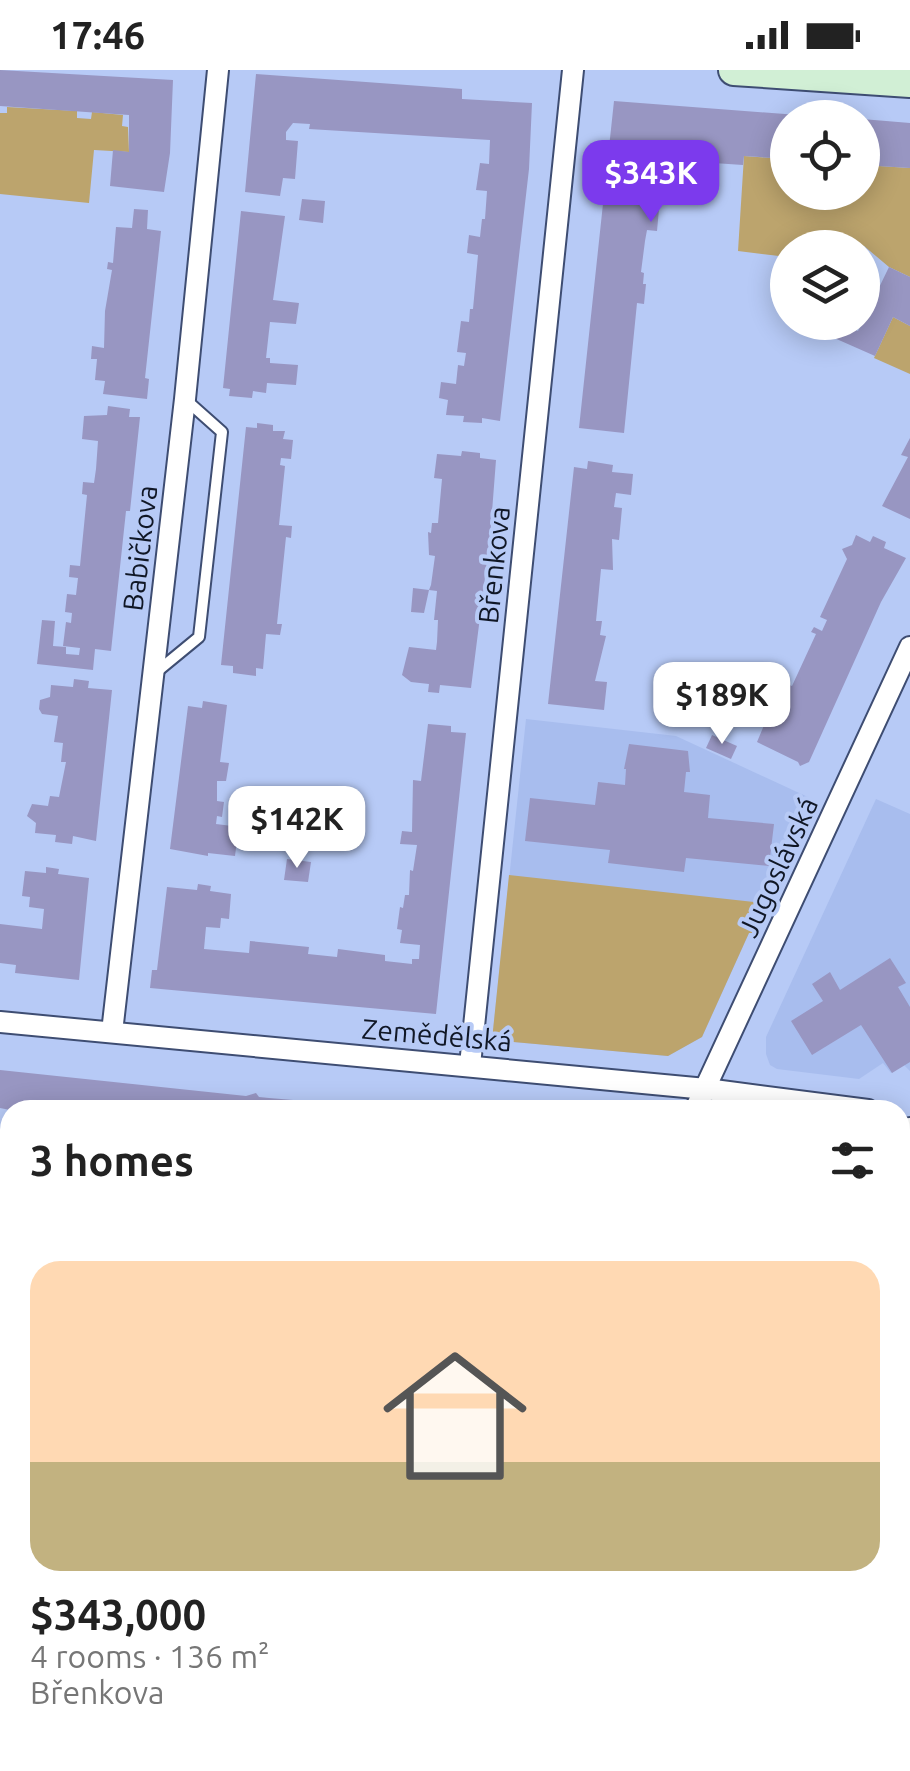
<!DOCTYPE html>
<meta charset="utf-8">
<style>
body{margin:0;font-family:Ubuntu,sans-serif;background:#f2f2f2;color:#222;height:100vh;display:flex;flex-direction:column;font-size:38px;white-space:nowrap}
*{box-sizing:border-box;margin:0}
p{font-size:32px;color:#767676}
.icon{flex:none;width:55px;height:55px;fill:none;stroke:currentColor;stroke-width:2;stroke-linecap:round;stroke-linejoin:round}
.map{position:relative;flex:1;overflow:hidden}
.details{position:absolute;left:0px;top:1030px;width:910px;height:672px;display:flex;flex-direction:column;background:#fff;border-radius:30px 30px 0 0;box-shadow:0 5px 25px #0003}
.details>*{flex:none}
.controls{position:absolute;left:770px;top:30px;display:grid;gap:20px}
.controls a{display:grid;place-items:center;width:110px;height:110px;border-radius:50%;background:#fff;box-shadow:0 5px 25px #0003;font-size:50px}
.price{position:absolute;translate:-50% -85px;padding:0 22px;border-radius:20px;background:#fff;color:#222;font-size:32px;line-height:65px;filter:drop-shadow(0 2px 5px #0008)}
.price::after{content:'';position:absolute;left:50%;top:60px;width:30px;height:22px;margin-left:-15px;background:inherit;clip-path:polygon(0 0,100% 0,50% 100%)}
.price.active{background:#7c3aed;color:#fff}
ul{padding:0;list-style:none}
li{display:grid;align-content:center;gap:20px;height:530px;padding:0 30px}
li span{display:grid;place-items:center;height:310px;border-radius:30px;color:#555}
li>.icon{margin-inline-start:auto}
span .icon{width:180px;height:180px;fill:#fffc;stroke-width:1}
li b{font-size:42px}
h2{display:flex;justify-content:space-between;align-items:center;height:120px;padding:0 30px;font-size:42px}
.status{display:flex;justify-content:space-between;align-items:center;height:70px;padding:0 50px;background:#fff;direction:ltr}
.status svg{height:28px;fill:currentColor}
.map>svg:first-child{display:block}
.built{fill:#a8bdee}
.green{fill:#bca46d}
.building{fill:#9896c2}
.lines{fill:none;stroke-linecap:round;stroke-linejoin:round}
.lane-casing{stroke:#3e4d72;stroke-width:14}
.street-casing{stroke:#3e4d72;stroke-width:24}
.secondary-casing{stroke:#3e4d72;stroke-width:34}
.lane{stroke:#fff;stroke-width:10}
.street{stroke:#fff;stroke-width:20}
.secondary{stroke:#d1efd5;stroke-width:30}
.tram{stroke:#667391;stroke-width:2.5}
.labels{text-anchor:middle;stroke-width:8;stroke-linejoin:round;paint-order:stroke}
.street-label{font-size:28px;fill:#101726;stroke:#b7caf6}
</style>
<div class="status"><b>17:46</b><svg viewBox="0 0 49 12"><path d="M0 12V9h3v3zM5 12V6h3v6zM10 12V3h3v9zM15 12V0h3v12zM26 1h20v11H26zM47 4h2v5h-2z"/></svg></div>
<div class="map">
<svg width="910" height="1701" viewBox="0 0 910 1701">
<rect width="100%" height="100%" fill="#b7caf6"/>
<g class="built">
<path d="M526,649L676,666L810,728L702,967L668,986L492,970Z"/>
<path d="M876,729L910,744V1001L904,995L891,1003L883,993L859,1009L777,999L770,995L766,984V967Z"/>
</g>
<g class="green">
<path d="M7,37L77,41V48L91,49L92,42L123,45L122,56L128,57L129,82L94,80L89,133L0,124V43H7Z"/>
<path d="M744,86L787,89L788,122H862L863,95L910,98V207L889,197L864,176L812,166L809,177L788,178L787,187L738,181Z"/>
<path d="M893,247L910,256V304L874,288Z"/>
<path d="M509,805L763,833L752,863H749L702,967L668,986L492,970Z"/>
</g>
<g class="building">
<path d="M0,0L173,10L170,83L164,122L110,116L113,80L129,82V45L0,36Z"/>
<path d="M256,4L462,19V29L532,33L529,99L500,351L482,348V353L463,352L464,346L446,345L448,330L439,328L441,312L456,314L458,295L464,296L466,283L457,282L461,251L469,252L470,239H473L478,185L467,183L469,165L480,167L482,149H485L487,121L476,120L480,93L489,94L490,70L309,59L310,54L293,53L286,62V70L298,71L295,109L283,108L280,126L245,122Z"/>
<path d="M614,31L798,45V48H788V89L744,86L743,95L655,89L652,126L660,128L657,161L647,160L645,171L641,202L644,203L643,214H646L644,234L637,233L624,363L579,358Z"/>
<path d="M862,49L910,53V98L862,95Z"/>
<path d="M302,129L325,131L323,153L299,150Z"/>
<path d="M134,139L148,140L147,159L161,161L145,308L149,309L147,329L103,324L105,311L95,310L97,289H91L92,276L104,278L105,241L112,200L107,199L108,192L113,193L116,157L132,158Z"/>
<path d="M241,141L285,146L273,230L299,233L296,254L270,252L266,288H270V293L298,295L296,315L267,313L266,323L253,321L252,328L229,326L230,319L223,318Z"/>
<path d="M889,197L910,207V256L893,247L875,286L798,252H838L858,261Z"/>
<path d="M108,336L130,339L129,347H140L130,441H126L111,581L95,579L93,600L37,594L42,550L55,551L53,576L66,577V584L79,585L80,578L63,576L66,552L71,553L72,543L65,542L67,524L76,525L78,508L69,507L70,495L80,496L87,425L82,424L83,412L94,413L96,399L98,371L82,369L84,346L107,345Z"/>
<path d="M257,353L273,355V361H285L283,369L293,370L291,389L281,388L280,395L285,396L279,455L292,456L291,468L286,467L277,554H282L280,565L266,564L263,599L256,598V606L233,603V596L221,595L246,357L257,358Z"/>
<path d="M910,368V449L882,436L908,387L901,385Z"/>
<path d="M462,381L480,383V388L496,390L490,468L471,618L440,615L439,623L428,622L429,614L411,612L402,605L409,577L436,580L437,572L438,550H434L437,521L429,520L424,543L411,542L413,518L429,520L431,515L435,486L429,485L428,462L431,463L432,453H438L442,409L434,408L437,384L461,386Z"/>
<path d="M588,391L613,395L612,402L633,404L631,425L616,423L614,437L622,438L619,470L612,469L613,500L601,499L596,551H602L600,565L606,566L595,611L607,612L604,640L548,634L574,397L587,399Z"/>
<path d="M856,465L870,472L873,466L886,472L884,478L906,488L881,532L809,692L800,696L798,692L757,672L767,648L772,650L778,644L785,627L777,623L782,612L792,616L816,564L811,562L814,557L822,561L827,550L820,547L847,489L842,479L852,475Z"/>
<path d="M74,609L89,611L88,618L112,620L96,771L73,766L72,774L55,772L56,765L35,763L36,753L27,746L32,734L48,736L50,726L59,727L66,692H61L63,673L54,672L58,646L42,644L39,639L40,630L50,627L51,615L73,617Z"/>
<path d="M203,631L227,635L220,692L229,693L226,711H217V731L224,732L222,747L217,746L216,754L232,756L231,762H238L235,786L208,783V786L170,779L188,636L202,638Z"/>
<path d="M428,654L451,656V662L466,663L436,944L150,918L152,900H157L167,817L197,820L198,814L211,816L210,821L231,824L229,849L221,848L220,858L206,857L204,879L249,883L250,871L309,877L308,884L337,887L338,879L385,885V891L412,894V889H419L420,875L400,873L402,860L397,859L400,837L403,838L405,825H409L410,800L413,801L417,775L400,774L402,761L412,762L413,710L421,711Z"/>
<path d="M712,665L737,676L731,689L706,678Z"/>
<path d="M629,674L688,681L690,702H686L684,722L710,725L708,748L774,754L769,796L686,788L684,802L608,793L610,780L525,771L530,728L595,735L598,712L625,715L626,699H624Z"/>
<path d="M287,789L311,792L308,812L284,810Z"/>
<path d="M46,797L59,799L58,804L89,808L79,910L15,903L16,895L0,893V854L42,859L44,839L29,837L30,827L22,826L25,801L46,803Z"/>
<path d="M890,888L906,913L898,917L910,937V992L892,1003L861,955L812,985L791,951L823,931L812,914L830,902L840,920Z"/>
<path d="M0,1000L246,1026L256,1023L259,1027L269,1028L378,1037V1033L391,1034L390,1040H10L0,1038Z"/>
<path d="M519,1031L581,1037V1040H518Z"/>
<path d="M910,1095V1150L900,1156V1101Z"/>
<path d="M0,1303L10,1304V1346L0,1344Z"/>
<path d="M910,1394V1473L900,1482V1404Z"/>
<path d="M0,1432L10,1433V1470L7,1474L0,1473Z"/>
<path d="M0,1588L10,1590V1625L0,1623Z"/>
<path d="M910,1632V1701H872L863,1692H900V1642Z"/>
<path d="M229,1692H275L270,1701H224Z"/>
<path d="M390,1692H442L437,1701H383Z"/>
<path d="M622,1692H674L684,1701H624L627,1697Z"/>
</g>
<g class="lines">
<defs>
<path id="lane" d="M154,604L199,567L222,362L186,330"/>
<g id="street">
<path d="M0,952L706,1019L868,1040"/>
<path d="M112,962L185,329L218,0"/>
<path d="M470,995L573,0"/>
<path d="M695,1040L910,577"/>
<path d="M900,1064L910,1058"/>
<path d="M0,1387L10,1388"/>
<path d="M0,1666L10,1669"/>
<path d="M88,1692L110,1701"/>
<path d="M728,1692L739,1701"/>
<path d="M809,1692L820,1701"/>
<path d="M328,1701L333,1692"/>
</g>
<g id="secondary">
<path d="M734,0L910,12"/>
<path d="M900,1560L910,1551"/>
<path d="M762,1701L770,1692"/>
</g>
</defs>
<use href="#lane" class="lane-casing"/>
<use href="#street" class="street-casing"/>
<use href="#secondary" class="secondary-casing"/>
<use href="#lane" class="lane"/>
<use href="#street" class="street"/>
<use href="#secondary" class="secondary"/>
<g class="tram">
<path d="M900,1550L910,1540"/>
<path d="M900,1571L910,1561"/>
<path d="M771,1701L779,1692"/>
</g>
</g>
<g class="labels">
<g class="street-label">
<text transform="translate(140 478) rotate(-83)" y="10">Babičkova</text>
<text transform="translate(494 495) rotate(-84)" y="10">Břenkova</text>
<text transform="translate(778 797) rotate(-65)" y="10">Jugoslávská</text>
<text transform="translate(437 965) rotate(5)" y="10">Zemědělská</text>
</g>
</g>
</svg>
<div class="controls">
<a><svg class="icon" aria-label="locate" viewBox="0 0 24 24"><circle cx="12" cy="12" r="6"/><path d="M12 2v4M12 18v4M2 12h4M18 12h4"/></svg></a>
<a><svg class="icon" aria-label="layers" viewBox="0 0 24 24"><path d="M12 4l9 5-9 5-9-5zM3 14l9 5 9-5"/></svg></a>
</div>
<b class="price active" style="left:651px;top:155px">$343K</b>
<b class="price" style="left:722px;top:677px">$189K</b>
<b class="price" style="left:297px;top:801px">$142K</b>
<section class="details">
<h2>3 homes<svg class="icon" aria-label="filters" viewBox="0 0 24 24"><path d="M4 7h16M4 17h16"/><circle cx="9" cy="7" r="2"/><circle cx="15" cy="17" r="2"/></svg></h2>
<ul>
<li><span style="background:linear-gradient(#ffd9b3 65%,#c2b280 0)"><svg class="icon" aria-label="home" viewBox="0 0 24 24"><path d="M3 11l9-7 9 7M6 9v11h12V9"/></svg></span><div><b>$343,000</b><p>4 rooms · 136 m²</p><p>Břenkova</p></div></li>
</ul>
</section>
</div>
